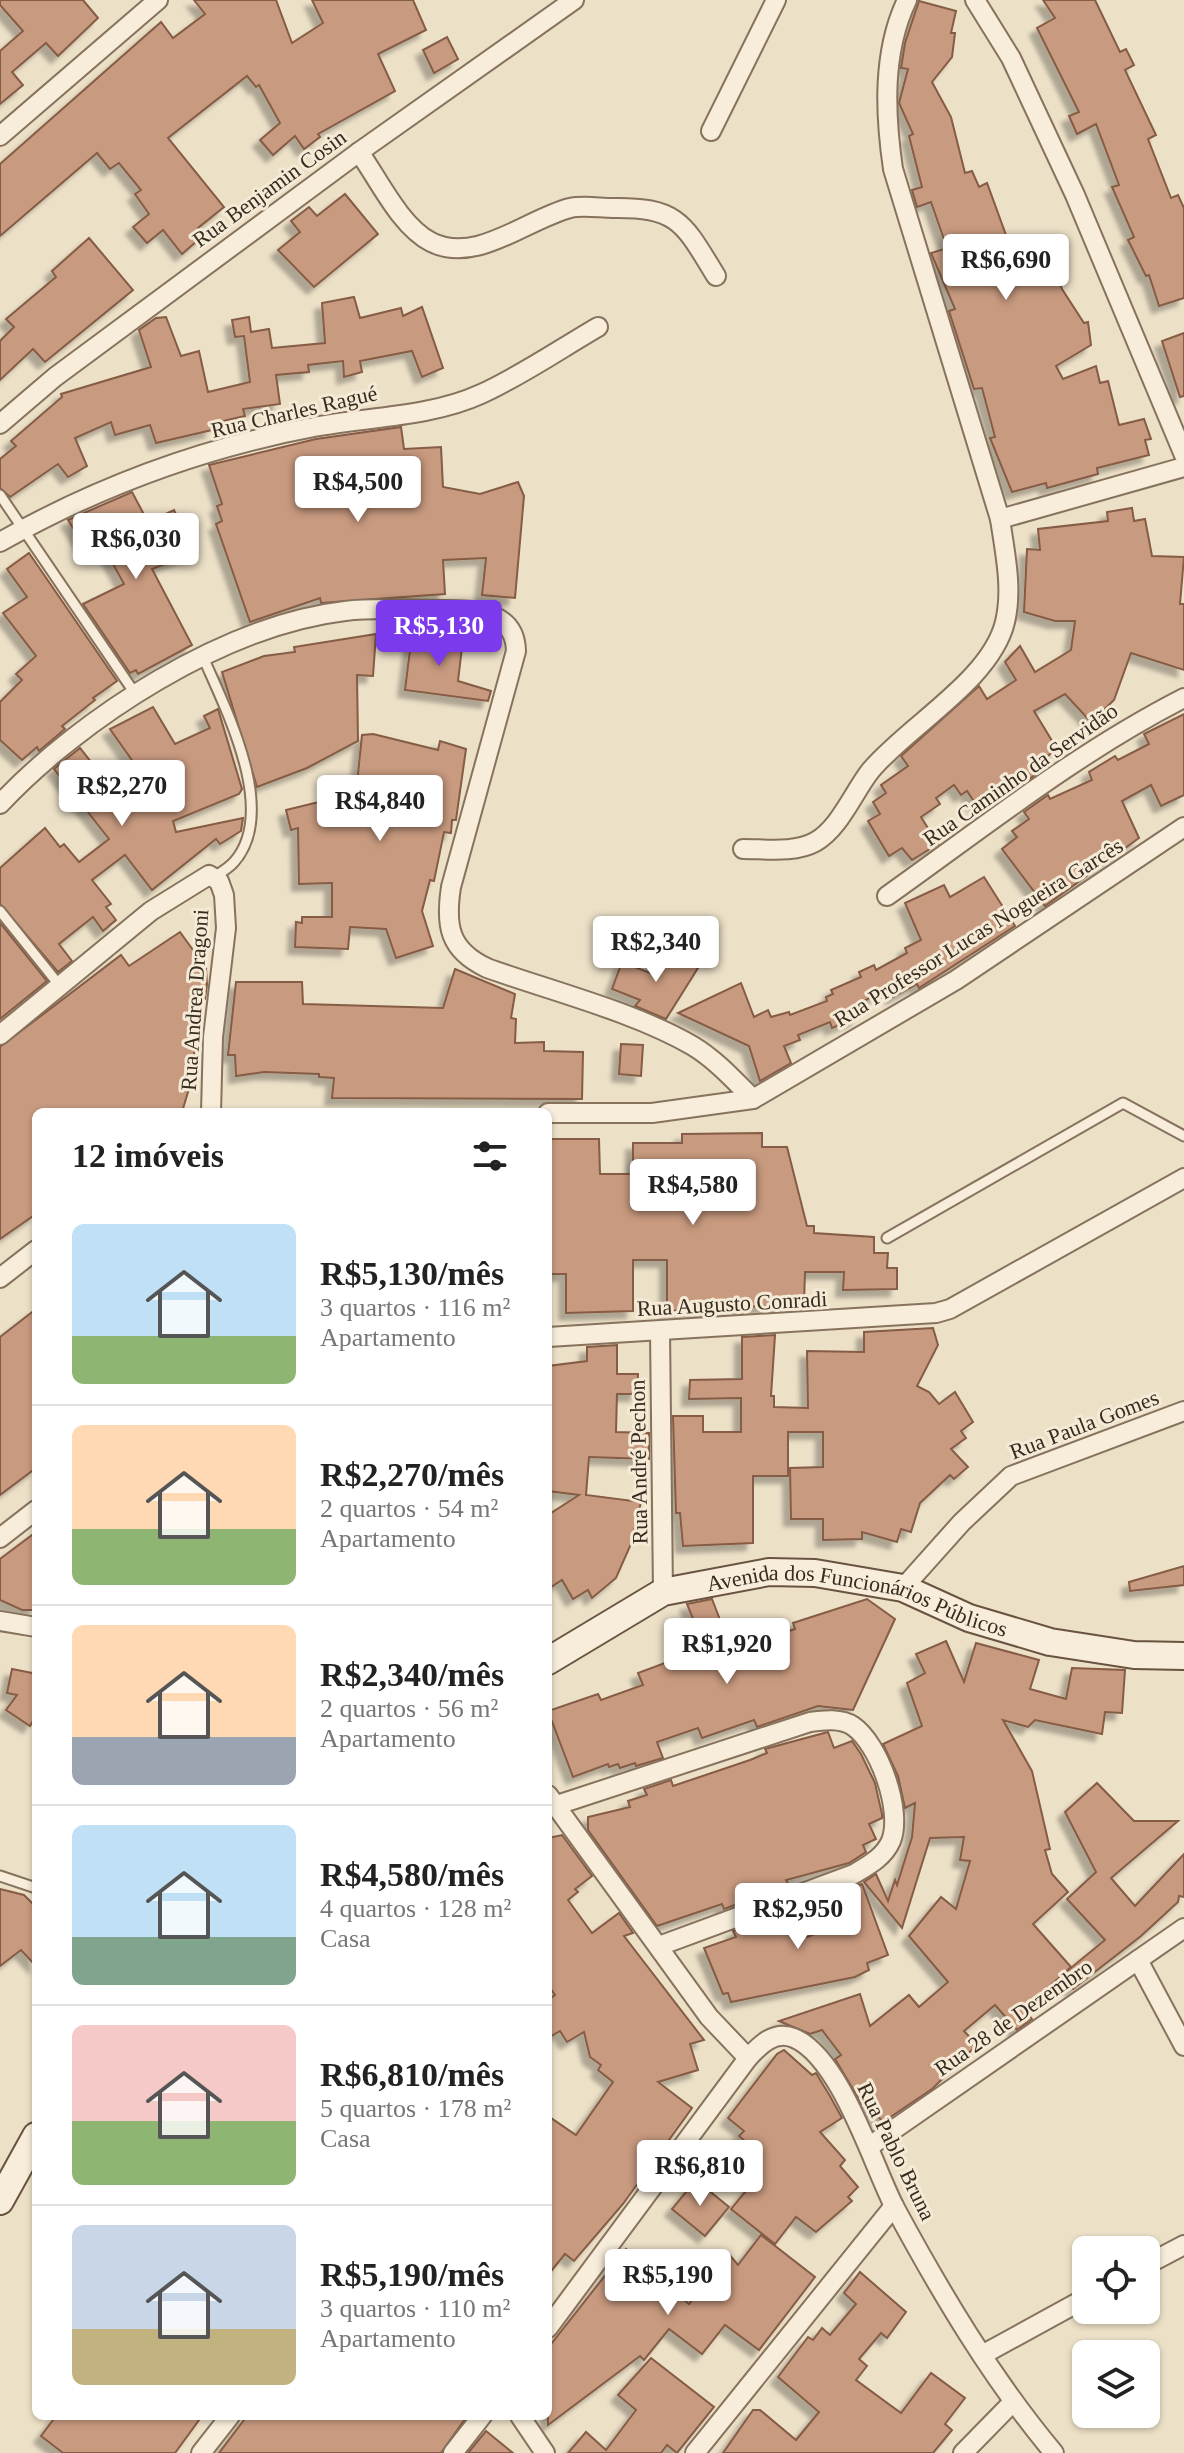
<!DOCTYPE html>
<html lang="pt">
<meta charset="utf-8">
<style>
body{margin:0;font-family:Georgia,serif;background:#f2f2f2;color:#222;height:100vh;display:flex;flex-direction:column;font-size:30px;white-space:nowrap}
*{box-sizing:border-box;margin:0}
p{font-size:26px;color:#767676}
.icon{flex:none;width:44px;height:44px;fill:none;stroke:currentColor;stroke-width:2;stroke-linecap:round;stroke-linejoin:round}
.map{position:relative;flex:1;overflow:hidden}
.sheet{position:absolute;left:32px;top:1108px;width:520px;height:1312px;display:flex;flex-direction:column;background:#fff;border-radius:12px;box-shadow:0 2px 6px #0004}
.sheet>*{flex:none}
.fabs{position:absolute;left:1072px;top:2236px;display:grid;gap:16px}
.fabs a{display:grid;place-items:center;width:88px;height:88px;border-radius:12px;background:#fff;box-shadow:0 2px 6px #0004;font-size:40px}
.price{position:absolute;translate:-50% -68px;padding:0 18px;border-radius:8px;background:#fff;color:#222;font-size:26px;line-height:52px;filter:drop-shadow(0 2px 4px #0008)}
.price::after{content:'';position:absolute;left:50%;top:48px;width:24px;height:18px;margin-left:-12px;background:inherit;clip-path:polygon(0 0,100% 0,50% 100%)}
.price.active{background:#7c3aed;color:#fff}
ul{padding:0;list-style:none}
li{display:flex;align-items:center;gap:24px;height:200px;padding:0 40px}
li+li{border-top:2px solid #e0e0e0}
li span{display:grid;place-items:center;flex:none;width:224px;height:160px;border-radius:12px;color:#555}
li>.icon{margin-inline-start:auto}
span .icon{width:96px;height:96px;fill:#fffc;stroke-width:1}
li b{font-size:34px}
h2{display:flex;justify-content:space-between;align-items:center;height:96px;padding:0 40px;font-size:34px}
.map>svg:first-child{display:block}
.building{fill:#c89a7f;stroke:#855b44;stroke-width:2;filter:url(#shadow)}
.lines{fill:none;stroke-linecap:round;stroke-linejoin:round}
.lane-casing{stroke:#87725d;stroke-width:13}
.street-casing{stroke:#87725d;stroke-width:22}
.secondary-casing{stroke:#695340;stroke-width:30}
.lane{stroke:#f7edda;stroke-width:9}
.street{stroke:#f7edda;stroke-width:18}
.secondary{stroke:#f7edda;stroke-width:26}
.labels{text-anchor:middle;stroke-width:6;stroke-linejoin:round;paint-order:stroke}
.street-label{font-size:22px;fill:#382b20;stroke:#f4ead6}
</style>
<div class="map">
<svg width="1184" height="2453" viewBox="0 0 1184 2453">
<defs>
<filter id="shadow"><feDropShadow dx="-7" dy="7" stdDeviation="2" flood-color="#0004"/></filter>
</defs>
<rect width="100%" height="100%" fill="#ece0c7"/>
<g class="building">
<path d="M0,0H83L98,18L58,56L46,43L12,72L23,85L0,104V51L23,31L0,5Z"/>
<path d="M194,0H276L292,43L323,23L312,0H413L426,30L378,54L395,91L318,134L320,137L304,149L295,136L273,155L260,140L280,123L259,85L256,87L247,76L168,138L224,207L198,228L204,235L182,254L163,230L147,243L133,227L149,214L135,194L141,190L119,163L110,169L97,153L0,236V164L161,22L173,38L205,14Z"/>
<path d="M1043,0H1095L1120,52L1126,49L1134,65L1125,70L1156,135L1148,139L1171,198L1178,195L1184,208V298L1159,306L1149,275L1146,276L1128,240L1134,237L1112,187L1119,185L1096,124L1077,134L1069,116L1079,112L1037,28L1055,18Z"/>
<path d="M919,1L956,11L951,33H955L952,57L932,82L951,117L965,173L972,171L979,187L987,183L1018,268L1040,261L1046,276L1056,272L1062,289L1084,323L1088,322L1091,345L1056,366L1063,379L1096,366L1100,383L1108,381L1119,425L1144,419L1151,439L1145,440L1149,455L1097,468L1098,474L1047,488L1046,483L1012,492L990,438L995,437L982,388L974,389L949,311L955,309L931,253L947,248L931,202L917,207L912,190L922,187L909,136L913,134L899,103L908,69L901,68L905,43Z"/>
<path d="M447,37L458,59L434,73L423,50Z"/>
<path d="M345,194L378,234L314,287L278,250L300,232L291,221L309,207L317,216Z"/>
<path d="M89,238L133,290L45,362L33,349L0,380V341L14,327L6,319L56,277L52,271Z"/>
<path d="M354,297L360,318L401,308L403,316L422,307L443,368L422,377L412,351L360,361L362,372L344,377L343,361L308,365L309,372L276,375L280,404L243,409L245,416L210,424L212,430L156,443L150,425L115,435L111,422L75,438L87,466L68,477L58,464L10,497L0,488V459L16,446L11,441L62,397L61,394L151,367L139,330L156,318L166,317L181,356L199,351L208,392L250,382L244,336L235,337L232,320L249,317L251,332L269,329L272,348L325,343L322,303Z"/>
<path d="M1184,333V396L1180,397L1162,341Z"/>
<path d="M401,427L404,449L441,447L443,487L480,494L518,482L524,496L515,598L482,595L486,558L443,560L445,594L321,603L320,598L250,622L216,524L222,521L217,506L222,504L209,465L316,439Z"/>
<path d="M132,492L148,522L174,510L194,553L152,569L192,645L138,674L136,670L130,673L83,604L124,584L101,542L87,550L68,520Z"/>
<path d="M1132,508L1134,521L1145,519L1152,556L1184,557L1180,604H1184V670L1131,653L1114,700L1091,722L1065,694L1034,711L1057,749L1030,769L1035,775L1011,792L993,801L990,797L977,806L967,791L961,795L954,785L936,798L940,804L921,817L938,844L912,860L902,848L889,856L868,821L880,814L873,802L886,793L881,785L908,766L901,756L979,686L987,699L1016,680L1005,662L1020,646L1035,672L1071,650L1075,621H1055L1024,612L1027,549L1040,550L1038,529L1108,521L1107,512Z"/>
<path d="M29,553L117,681L93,698L95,700L62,726L65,729L39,751L37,747L22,760L0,740V702L22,680L16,674L36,656L3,613L27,597L7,569Z"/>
<path d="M376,634L373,676L357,675L358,741L307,768L257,787L222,672L264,656L295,652L294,647Z"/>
<path d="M412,634L463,639L458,681L491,691L488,701L405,690Z"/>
<path d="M153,707L175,744L210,728L204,716L218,709L242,789L239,794L173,821L176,832L243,818L241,831L220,844L216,839L152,890L125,855L92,880L111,904L106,907L116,920L103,931L93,917L59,944L72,961L58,972L0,904V868L45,828L60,847L64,844L79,862L109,839L54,769L80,748L110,786L136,766L110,729Z"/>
<path d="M1184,714V795L1161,806L1151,785L1122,801L1139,838L1045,906L1002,849L1017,837L1012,831L1029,819L1024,812L1048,795L1050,799L1092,780L1089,772L1115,756L1118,760L1149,744L1144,734Z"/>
<path d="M373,734L438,750L440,741L466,749L456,820H452L451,833L444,832L434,881L430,880L422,911L433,946L396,958L386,929L350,927L348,949L295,947L296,922L302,923V917H332V883L299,884L298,828L291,830L286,810L356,793L362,735Z"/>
<path d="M984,877L1015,926L919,988L917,984L893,997L889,989L853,1006L858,1018L832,1028L830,1022L798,1035L800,1040L784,1046L791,1063L760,1081L749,1046L678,1013L741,983L754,1017L768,1010L771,1017L789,1012L790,1015L827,1001L826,997L833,994L831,990L861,977L859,972L874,965L876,970L907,953L905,948L921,940L905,903L944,885L950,897Z"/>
<path d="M0,923L47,981L0,1019Z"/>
<path d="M180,932L206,968L207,985L205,999L200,1003L191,1082L182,1112H36V1214L0,1239V1047L121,955L129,966Z"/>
<path d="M660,953L698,968L666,1019L635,1006L640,1000L612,989L622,962L650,973Z"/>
<path d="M455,969L515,994L511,1018L516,1019L515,1043L544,1042V1051L583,1052L582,1099L332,1098L334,1078L319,1077V1074L264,1072L236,1076L235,1055H228L236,982H302L303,1004L443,1008Z"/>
<path d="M621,1044L643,1045L641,1076L619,1074Z"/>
<path d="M762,1133V1147H787L807,1226H814V1233L874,1237V1253H888L887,1268H897V1289L843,1290L844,1272H805L804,1304L667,1311V1260H633V1311L566,1313V1274H548V1139H599L600,1174H633V1143H682V1134Z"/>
<path d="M36,1309V1468L0,1495V1337Z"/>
<path d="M933,1328L938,1345L917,1386L929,1392L939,1404L955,1392L973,1422L961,1431L966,1438L951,1449L968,1467L954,1479L950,1475L920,1503L911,1532L901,1529L897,1542L862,1532V1539L823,1540V1519H791L790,1468L823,1467V1432H788V1476H753V1543L683,1546L680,1513H676L673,1416H703V1432H741V1398L689,1399L690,1380L742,1379V1337L775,1335L771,1396H774V1407L808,1408L807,1351L864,1352V1332Z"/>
<path d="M617,1345V1374H638L637,1394H617L616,1432L649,1433V1459L589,1457L586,1495L641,1502L631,1544L616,1578L592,1598L588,1590L573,1599L562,1580L548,1589V1515L579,1495L548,1491V1366L587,1361V1347Z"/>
<path d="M36,1532V1610H22L0,1600V1559Z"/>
<path d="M1184,1566V1585L1130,1591L1129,1582Z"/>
<path d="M712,1599L729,1643L757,1635L759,1641L795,1629L793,1623L867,1599L895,1619L853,1710L818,1706L757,1727L754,1720L702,1738L698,1728L657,1742L663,1758L636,1766L635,1763L620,1768L618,1764L609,1767L608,1764L573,1777L548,1711L598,1694L601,1700L643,1685L638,1673L705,1648L687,1604Z"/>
<path d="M946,1641L964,1682L976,1643L1039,1660L1030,1689L1066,1699L1072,1668L1125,1670L1122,1713L1105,1712L1102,1734L1035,1720L1028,1727L1003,1720L1032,1771L1050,1849L1045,1850L1052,1874L1068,1892L1033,1924L1071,1967L1024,2009L1032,2019L1017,2030L995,2005L964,2031L977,2045L932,2089L883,2122L865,2102L862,2104L835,2059L841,2055L822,2030L810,2034L779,2021L860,1994L870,2026L909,1995L919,2007L948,1982L909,1936L941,1897L956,1909L970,1861L960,1860L964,1837L930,1838L902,1928L864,1882L876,1874L888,1901L895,1880L897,1885L912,1837L915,1803L905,1808L898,1776L883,1744L922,1726L907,1683L925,1673L916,1654Z"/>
<path d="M36,1668V1716L30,1726L6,1710L17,1695L7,1693L12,1669L32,1673Z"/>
<path d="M828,1732L834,1748L852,1741L861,1754L875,1783L882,1814V1818L869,1824L876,1839L863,1845L866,1852L849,1863L786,1880L789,1885L724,1909L722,1904L657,1926L588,1830V1817L630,1807L628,1801L647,1795L644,1789L671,1780L673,1786L750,1760L767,1753L765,1749Z"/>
<path d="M1097,1783L1134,1821H1178L1111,1878L1135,1906L1184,1854V1897L1179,1896L1178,1902L1141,1936L1073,1989L1061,1976L1105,1940L1067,1899L1096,1872L1065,1812Z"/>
<path d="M562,1835L592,1876L575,1889L578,1892L568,1900L592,1933L619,1913L633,1933L624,1936L704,2040L690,2044L698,2070L658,2082L692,2108L623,2204L574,2261L565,2254L548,2275V2116L576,2135L613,2082L598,2070L601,2065L590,2057L584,2032L567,2042L560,2031L548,2038V2000L555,1995L548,1985V1838Z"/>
<path d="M862,1884L888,1955L867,1963L869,1970L855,1977L731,2002L728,1993L723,1994L704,1948L736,1937L733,1931L797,1908L807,1937L844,1923L833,1894Z"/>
<path d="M0,1889L24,1895L36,1907V1966L21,1950L0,1966Z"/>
<path d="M784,2050L812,2075L816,2073L830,2096L842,2118L820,2132L845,2160L840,2166L858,2187L848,2197L852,2201L816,2232L796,2217L775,2244L731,2209L755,2180L738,2166L747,2154L740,2149L746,2142L739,2136L744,2131L728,2118L777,2054Z"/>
<path d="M696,2180L729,2207L705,2236L672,2209Z"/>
<path d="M761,2235L815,2277L759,2350L725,2325L702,2354L669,2329L644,2360L640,2356L548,2425V2348L626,2249L689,2304L728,2253L738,2265Z"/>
<path d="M860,2272L906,2312L887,2338L881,2333L859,2359L867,2366L856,2380L901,2413L931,2373L965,2398L945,2424L952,2430L933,2453H723L753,2410H760L796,2440L819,2412L778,2377L808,2337L813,2340L822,2328L830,2335L856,2304L844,2293Z"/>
<path d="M651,2358L714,2407L677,2453L667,2445L661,2453H568L586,2432L606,2450L636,2410L618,2395Z"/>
<path d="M56,2416H202L175,2453H63L41,2436Z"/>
<path d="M247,2416H467L441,2453H219Z"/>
<path d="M486,2431L513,2453H468Z"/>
</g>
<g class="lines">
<defs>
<g id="lane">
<path d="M0,495L136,695"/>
<path d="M203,657C225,708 279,811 234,862C229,868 220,873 214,877"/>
<path d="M0,911L60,986"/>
<path d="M887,1238L1123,1103L1184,1136"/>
<path d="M0,1876L36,1888"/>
</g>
<g id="street">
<path d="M975,0L1011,58L1075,195L1184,455"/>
<path d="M711,131L776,0"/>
<path d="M0,136L158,0"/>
<path d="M359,152C379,180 400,226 431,242C476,265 527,219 570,208C583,205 600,208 613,208C679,207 684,224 716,276"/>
<path d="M0,424L55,377L359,152L574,0"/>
<path d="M1000,519L1184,467"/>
<path d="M0,542C99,486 202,448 314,427C367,417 431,417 481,394C521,376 560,349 598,327"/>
<path d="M0,804C82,717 225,625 345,611C377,607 411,610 443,610C476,610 515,611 516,651L451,887C445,926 449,950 487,968C551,991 635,1012 693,1046C716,1060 734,1080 753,1099"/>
<path d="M743,849C766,849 795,853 815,842C840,828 854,791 871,770C909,725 991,680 1005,622C1013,589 1005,553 1000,519L893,169C885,114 882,52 907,0"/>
<path d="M887,896C984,827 1078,752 1184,698"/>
<path d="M0,1035L151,911L209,875L219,881L224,895L226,928L213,1037L211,1112"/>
<path d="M548,1113H652L753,1099L956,980L1184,827"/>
<path d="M0,1278L36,1250"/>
<path d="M660,1331L663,1592"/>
<path d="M548,1337L936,1313L950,1309L1184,1178"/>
<path d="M0,1538L36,1510"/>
<path d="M903,1588L962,1522L1011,1476L1184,1411"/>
<path d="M0,1621L36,1627"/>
<path d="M548,1795L709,2017L748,2058"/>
<path d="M557,1805L810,1722C824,1720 841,1718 853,1726C879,1744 903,1811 891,1841C884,1857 869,1865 854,1874L659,1946"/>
<path d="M1138,1960L1184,2046"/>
<path d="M870,2146L1184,1928"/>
<path d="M1146,2265L1184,2245"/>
<path d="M548,2328L748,2058C760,2045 774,2030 794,2038C841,2058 873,2166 895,2208C941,2293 992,2379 1054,2453"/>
<path d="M982,2355L1086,2298"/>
<path d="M520,2416L545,2453"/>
<path d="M201,2453L230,2416"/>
<path d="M453,2453L482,2416"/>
<path d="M695,2453L894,2206"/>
<path d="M963,2453L1012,2403"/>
</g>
<g id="secondary">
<path id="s1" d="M548,1661L663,1592L769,1572L815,1573L903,1588L969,1618L1050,1642L1134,1655L1184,1656"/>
<path d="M0,2201L36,2136"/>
</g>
</defs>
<use href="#lane" class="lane-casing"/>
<use href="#street" class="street-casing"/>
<use href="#secondary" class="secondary-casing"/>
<use href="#lane" class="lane"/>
<use href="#street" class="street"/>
<use href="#secondary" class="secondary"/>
</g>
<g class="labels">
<g class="street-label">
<text transform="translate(269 188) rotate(-36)" y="8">Rua Benjamin Cosin</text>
<text transform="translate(294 411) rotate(-13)" y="8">Rua Charles Ragué</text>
<text transform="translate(1020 774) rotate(-35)" y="8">Rua Caminho da Servidão</text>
<text transform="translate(978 932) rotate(-32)" y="8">Rua Professor Lucas Nogueira Garcês</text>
<text transform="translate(194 1000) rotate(-86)" y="8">Rua Andrea Dragoni</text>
<text transform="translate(732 1303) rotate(-3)" y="8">Rua Augusto Conradi</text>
<text transform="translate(1084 1424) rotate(-21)" y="8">Rua Paula Gomes</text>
<text transform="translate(638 1462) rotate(-91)" y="8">Rua André Pechon</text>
<text dy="8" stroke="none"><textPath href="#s1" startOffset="334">Avenida dos Funcionários Públicos</textPath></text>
<text transform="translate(1013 2017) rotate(-35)" y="8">Rua 28 de Dezembro</text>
<text transform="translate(897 2151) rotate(64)" y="8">Rua Pablo Bruna</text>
</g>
</g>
</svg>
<div class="fabs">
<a><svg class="icon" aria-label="locate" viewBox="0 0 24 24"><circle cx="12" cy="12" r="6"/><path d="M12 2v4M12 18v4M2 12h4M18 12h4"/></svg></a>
<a><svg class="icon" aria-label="layers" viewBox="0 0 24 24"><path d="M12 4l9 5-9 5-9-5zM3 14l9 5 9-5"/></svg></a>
</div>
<b class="price" style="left:1006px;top:302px">R$6,690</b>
<b class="price" style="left:358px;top:524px">R$4,500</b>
<b class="price" style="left:136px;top:581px">R$6,030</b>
<b class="price active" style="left:439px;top:668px">R$5,130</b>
<b class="price" style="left:122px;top:828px">R$2,270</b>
<b class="price" style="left:380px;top:843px">R$4,840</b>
<b class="price" style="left:656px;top:984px">R$2,340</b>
<b class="price" style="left:693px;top:1227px">R$4,580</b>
<b class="price" style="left:727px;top:1686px">R$1,920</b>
<b class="price" style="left:798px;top:1951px">R$2,950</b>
<b class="price" style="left:700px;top:2208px">R$6,810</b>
<b class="price" style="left:668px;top:2317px">R$5,190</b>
<section class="sheet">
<h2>12 imóveis<svg class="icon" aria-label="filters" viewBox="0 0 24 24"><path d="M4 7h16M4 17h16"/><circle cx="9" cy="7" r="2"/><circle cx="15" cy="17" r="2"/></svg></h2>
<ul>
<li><span style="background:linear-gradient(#bfe0f5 70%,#8fb573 0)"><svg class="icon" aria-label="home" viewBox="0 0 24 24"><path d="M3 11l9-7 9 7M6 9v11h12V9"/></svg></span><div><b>R$5,130/mês</b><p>3 quartos · 116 m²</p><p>Apartamento</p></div></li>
<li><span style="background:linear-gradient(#ffd9b3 65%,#8fb573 0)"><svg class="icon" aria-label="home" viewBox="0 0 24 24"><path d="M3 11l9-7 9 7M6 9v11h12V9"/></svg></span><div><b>R$2,270/mês</b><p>2 quartos · 54 m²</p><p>Apartamento</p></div></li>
<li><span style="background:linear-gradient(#ffd9b3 70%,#9aa5b1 0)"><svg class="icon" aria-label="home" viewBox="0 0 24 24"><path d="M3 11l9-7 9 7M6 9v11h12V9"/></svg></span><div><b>R$2,340/mês</b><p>2 quartos · 56 m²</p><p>Apartamento</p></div></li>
<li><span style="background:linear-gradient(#bfe0f5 70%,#7fa58c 0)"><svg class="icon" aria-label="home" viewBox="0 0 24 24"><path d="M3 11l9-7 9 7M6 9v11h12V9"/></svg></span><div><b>R$4,580/mês</b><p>4 quartos · 128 m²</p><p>Casa</p></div></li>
<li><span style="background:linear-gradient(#f6c9c9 60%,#8fb573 0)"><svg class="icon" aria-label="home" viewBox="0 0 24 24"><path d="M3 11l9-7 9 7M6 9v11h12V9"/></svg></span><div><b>R$6,810/mês</b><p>5 quartos · 178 m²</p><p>Casa</p></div></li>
<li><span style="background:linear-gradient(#c9d6e8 65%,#c2b280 0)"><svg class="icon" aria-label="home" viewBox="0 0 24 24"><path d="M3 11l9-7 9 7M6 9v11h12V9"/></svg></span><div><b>R$5,190/mês</b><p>3 quartos · 110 m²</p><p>Apartamento</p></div></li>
</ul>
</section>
</div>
